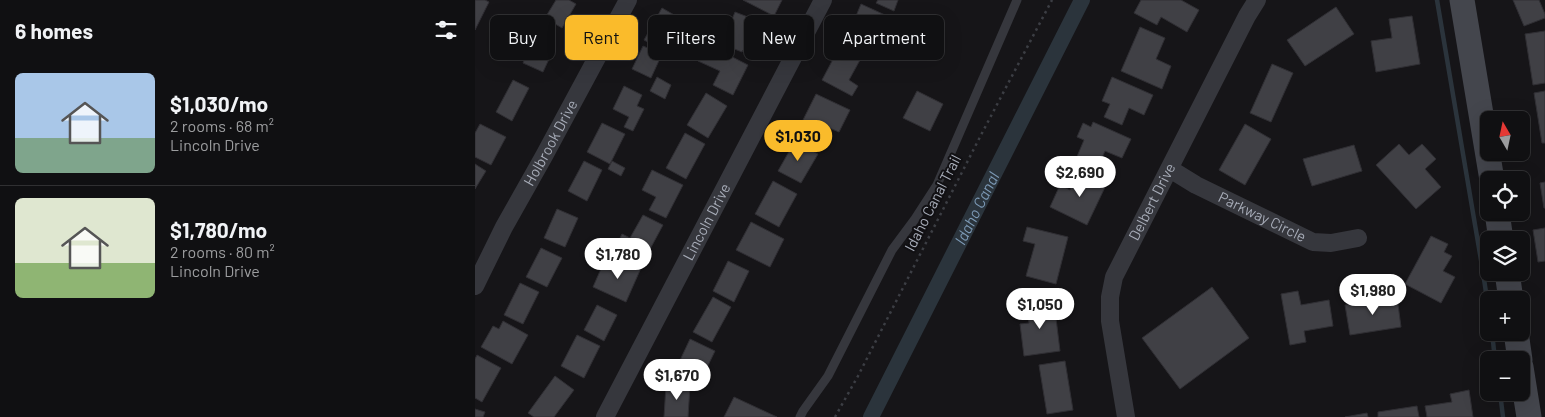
<!DOCTYPE html>
<meta charset="utf-8">
<style>
body{margin:0;font-family:Barlow,sans-serif;background:#19191b;color:#f1f3f6;height:100vh;display:flex;flex-direction:column;font-size:19px;white-space:nowrap}
*{box-sizing:border-box;margin:0}
p{font-size:16px;color:#9c9d9f}
.icon{flex:none;width:28px;height:28px;fill:none;stroke:currentColor;stroke-width:2;stroke-linecap:round;stroke-linejoin:round}
.map{position:relative;flex:1;overflow:hidden}
.drawer{display:flex;flex-direction:column;background:#101012;width:475px}
.drawer>*{flex:none}
.hud{position:absolute;left:15px;top:15px;width:475px;height:45px;display:flex;gap:10px}
.needle{width:32px;rotate:351deg}
.buttons{position:absolute;left:1005px;top:111px;display:grid;gap:10px}
.buttons a{display:grid;place-items:center;width:50px;height:50px;border-radius:8px;background:#101012;box-shadow:0 5px 20px #0002,0 0 0 1px #303032;font-size:25px}
.price{position:absolute;translate:-50% -42px;padding:0 11px;border-radius:18px;background:#fff;color:#222;font-size:16px;line-height:32px;filter:drop-shadow(0 1px 2px #0008)}
.price::after{content:'';position:absolute;left:50%;top:30px;width:15px;height:11px;margin-left:-8px;background:inherit;clip-path:polygon(0 0,100% 0,50% 100%)}
.price.current{background:#fabb2b;color:#111}
ul{padding:0;list-style:none}
li{display:flex;align-items:center;gap:15px;height:125px;padding:0 15px}
li+li{border-top:1px solid #303032}
li span{display:grid;place-items:center;flex:none;width:140px;height:100px;border-radius:8px;color:#555}
li>.icon{margin-inline-start:auto}
span .icon{width:60px;height:60px;fill:#fffc;stroke-width:1}
li b{font-size:21px}
h2{display:flex;justify-content:space-between;align-items:center;height:60px;padding:0 15px;font-size:21px}
.chip{padding:0 18px;border-radius:8px;background:#101012;box-shadow:0 5px 20px #0002,0 0 0 1px #303032;font-size:18px;line-height:45px}
.chip.current{background:#fabb2b;color:#111}
main{display:flex;flex:1;min-height:0}
.map>svg:first-child{display:block}
.lines{fill:none;stroke-linecap:round;stroke-linejoin:round}
.stream{stroke:#2b343c;stroke-width:4.5}
.canal{stroke:#2b343c;stroke-width:16}
.building{fill:#404045;stroke:#302f34}
.path{stroke:#3c3e44;stroke-width:2.5;stroke-dasharray:2.5 4;stroke-linecap:butt}
.lane{stroke:#36373d;stroke-width:9}
.street{stroke:#36373d;stroke-width:18}
.secondary{stroke:#44464d;stroke-width:25}
.labels{text-anchor:middle;stroke-width:4;stroke-linejoin:round;paint-order:stroke}
.street-label{font-size:15px;fill:#a7acb8;stroke:#111013}
.water-label{font-size:16px;font-style:italic;fill:#7c99b5;stroke:#111013}
</style>
<main>
<section class="drawer">
<h2>6 homes<svg class="icon" aria-label="filters" viewBox="0 0 24 24"><path d="M4 7h16M4 17h16"/><circle cx="9" cy="7" r="2"/><circle cx="15" cy="17" r="2"/></svg></h2>
<ul>
<li><span style="background:linear-gradient(#a9c7e8 65%,#7fa58c 0)"><svg class="icon" aria-label="home" viewBox="0 0 24 24"><path d="M3 11l9-7 9 7M6 9v11h12V9"/></svg></span><div><b>$1,030/mo</b><p>2 rooms · 68 m²</p><p>Lincoln Drive</p></div></li>
<li><span style="background:linear-gradient(#dfe7d0 65%,#8fb573 0)"><svg class="icon" aria-label="home" viewBox="0 0 24 24"><path d="M3 11l9-7 9 7M6 9v11h12V9"/></svg></span><div><b>$1,780/mo</b><p>2 rooms · 80 m²</p><p>Lincoln Drive</p></div></li>
</ul>
</section>
<div class="map">
<svg width="1070" height="417" viewBox="0 0 1070 417">
<rect width="100%" height="100%" fill="#161518"/>
<g class="lines">
<g class="stream">
<path d="M962,0L1007,266L1014,312"/>
<path d="M1017,332L1020,360"/>
<path d="M1025,392L1028,417"/>
</g>
<path class="canal" id="s1" d="M396,417L607,0"/>
</g>
<g class="building">
<path d="M0,0H10L14,2L0,30Z"/>
<path d="M81,0H94L101,4L87,28L70,18Z"/>
<path d="M268,0H307L299,16Z"/>
<path d="M403,0H423L419,11L401,3Z"/>
<path d="M666,0H706L724,10L712,32L686,17L682,25L659,13Z"/>
<path d="M1038,0H1064L1070,14V18L1049,26Z"/>
<path d="M386,4L410,15L393,53L380,48L384,38L374,33Z"/>
<path d="M861,7L879,34L830,66L812,40Z"/>
<path d="M187,8L208,20L191,52L169,40Z"/>
<path d="M260,12L291,24L278,54L268,50L267,52L247,44Z"/>
<path d="M937,16L945,64L901,72L896,41L917,38L914,19Z"/>
<path d="M665,27L690,38L681,59L696,66L687,89L646,71Z"/>
<path d="M1070,31V83L1058,85L1050,34Z"/>
<path d="M59,37L80,46L68,72L48,63Z"/>
<path d="M232,44L273,65L258,95L238,85L245,71L223,61Z"/>
<path d="M168,46L187,54L176,78L157,69Z"/>
<path d="M364,48L385,60L374,80L383,86L377,96L347,80Z"/>
<path d="M797,64L818,73L796,122L775,113Z"/>
<path d="M182,77L196,85L190,99L175,91Z"/>
<path d="M637,77L678,95L669,115L654,108L647,125L629,117L635,104L627,101Z"/>
<path d="M38,80L54,88L37,121L21,112Z"/>
<path d="M149,86L167,95L162,106L169,109L158,131L149,127L154,117L138,109Z"/>
<path d="M442,91L468,104L455,131L428,118Z"/>
<path d="M1070,91V143H1067L1059,93Z"/>
<path d="M231,93L252,106L233,138L212,125Z"/>
<path d="M341,94L375,110L364,132L352,127L345,141L323,130Z"/>
<path d="M618,122L656,139L647,158L630,151L622,168L601,159L609,140L602,137L608,123L616,127Z"/>
<path d="M127,123L150,134L135,164L112,152Z"/>
<path d="M5,124L31,137L16,165L0,157V133Z"/>
<path d="M770,124L796,139L770,185L744,170Z"/>
<path d="M210,133L230,144L211,179L191,168Z"/>
<path d="M320,141L343,154L326,183L303,171Z"/>
<path d="M924,144L934,155L947,144L961,159L950,169L966,187L941,209L901,165Z"/>
<path d="M879,145L887,171L837,186L828,159Z"/>
<path d="M109,161L127,170L112,201L93,191Z"/>
<path d="M137,161L150,168L146,176L133,169Z"/>
<path d="M0,164L11,171L0,189Z"/>
<path d="M177,170L208,185L191,218L174,210L181,197L167,190Z"/>
<path d="M604,170L632,183L612,225L575,207L585,185L595,190Z"/>
<path d="M298,181L322,194L304,227L280,214Z"/>
<path d="M1070,182V208H1069L1065,183Z"/>
<path d="M82,209L103,218L90,247L69,238Z"/>
<path d="M168,215L188,225L174,251L165,247L161,254L142,244L147,234L155,238Z"/>
<path d="M276,222L309,239L295,267L261,250Z"/>
<path d="M552,227L593,237L581,284L551,276L560,244L548,241Z"/>
<path d="M1070,228V261L1063,262L1058,230Z"/>
<path d="M956,236L973,244L969,252L977,256L968,271L980,277L966,303L930,284Z"/>
<path d="M66,248L87,258L72,287L51,277Z"/>
<path d="M147,259L166,268L151,302L118,287L129,262L144,268Z"/>
<path d="M253,261L274,271L259,302L238,291Z"/>
<path d="M45,283L64,292L48,324L29,315Z"/>
<path d="M737,287L774,338L705,389L667,338Z"/>
<path d="M823,291L826,305L854,300L858,326L829,331L831,342L815,345L806,294Z"/>
<path d="M238,297L256,307L237,342L218,332Z"/>
<path d="M922,297L926,327L875,335L870,305Z"/>
<path d="M579,302L585,351L549,356L545,324L554,323L551,305Z"/>
<path d="M122,305L142,315L129,341L109,330Z"/>
<path d="M28,321L53,335L37,364L6,347L18,326L24,329Z"/>
<path d="M102,335L125,346L109,378L86,366Z"/>
<path d="M215,339L240,351L224,384L199,373Z"/>
<path d="M2,355L26,368L7,402L0,398V359Z"/>
<path d="M590,361L598,410L572,414L564,365Z"/>
<path d="M80,376L99,390L79,417H59L53,413Z"/>
<path d="M191,385L215,386L213,417H189Z"/>
<path d="M994,390L998,417H952L950,406L977,402L975,394Z"/>
<path d="M259,397L302,417H249Z"/>
<path d="M942,406L944,417H903V412Z"/>
<path d="M0,409L10,412L8,417H0Z"/>
<path d="M892,413L893,417H870Z"/>
</g>
<g class="lines">
<path class="path" d="M360,417L383,376L506,135L577,0"/>
<path class="lane" d="M325,417L328,411L353,376L417,250L440,219L462,185L542,0"/>
<g class="street">
<path id="s2" d="M695,169L721,185L838,242L856,243L883,238"/>
<path id="s3" d="M0,286L29,227L69,156L153,0"/>
<path id="s4" d="M130,417L348,0"/>
<path id="s5" d="M651,417L635,321V297L639,277L772,16L782,0"/>
</g>
<g class="secondary">
<path d="M987,0L1017,180"/>
<path d="M1022,212L1026,240"/>
<path d="M1032,272L1036,300"/>
<path d="M1041,332L1045,360"/>
<path d="M1046,367L1054,417"/>
</g>
</g>
<g class="labels">
<g class="street-label">
<text dy="5" stroke="none"><textPath href="#s3" startOffset="162">Holbrook Drive</textPath></text>
<text dy="5" stroke="none"><textPath href="#s5" startOffset="226">Delbert Drive</textPath></text>
<text transform="translate(458 203) rotate(-63)" y="5">Idaho Canal Trail</text>
<text dy="5" stroke="none"><textPath href="#s2" startOffset="104">Parkway Circle</textPath></text>
<text dy="5" stroke="none"><textPath href="#s4" startOffset="220">Lincoln Drive</textPath></text>
</g>
<g class="water-label">
<text dy="6" stroke="none"><textPath href="#s1" startOffset="234">Idaho Canal</textPath></text>
</g>
</g>
</svg>
<div class="buttons">
<a><svg class="needle" viewBox="-14 -14 28 28"><path d="M0-13l5 13h-10z" fill="#e53935"/><path d="M0 13l5-13h-10z" fill="#9c9d9f"/></svg></a>
<a><svg class="icon" aria-label="locate" viewBox="0 0 24 24"><circle cx="12" cy="12" r="6"/><path d="M12 2v4M12 18v4M2 12h4M18 12h4"/></svg></a>
<a><svg class="icon" aria-label="layers" viewBox="0 0 24 24"><path d="M12 4l9 5-9 5-9-5zM3 14l9 5 9-5"/></svg></a>
<a>+</a>
<a>−</a>
</div>
<b class="price current" style="left:323px;top:162px">$1,030</b>
<b class="price" style="left:605px;top:198px">$2,690</b>
<b class="price" style="left:143px;top:280px">$1,780</b>
<b class="price" style="left:898px;top:316px">$1,980</b>
<b class="price" style="left:565px;top:330px">$1,050</b>
<b class="price" style="left:202px;top:401px">$1,670</b>
<div class="hud">
<a class="chip">Buy</a>
<a class="chip current">Rent</a>
<a class="chip">Filters</a>
<a class="chip">New</a>
<a class="chip">Apartment</a>
</div>
</div>
</main>
